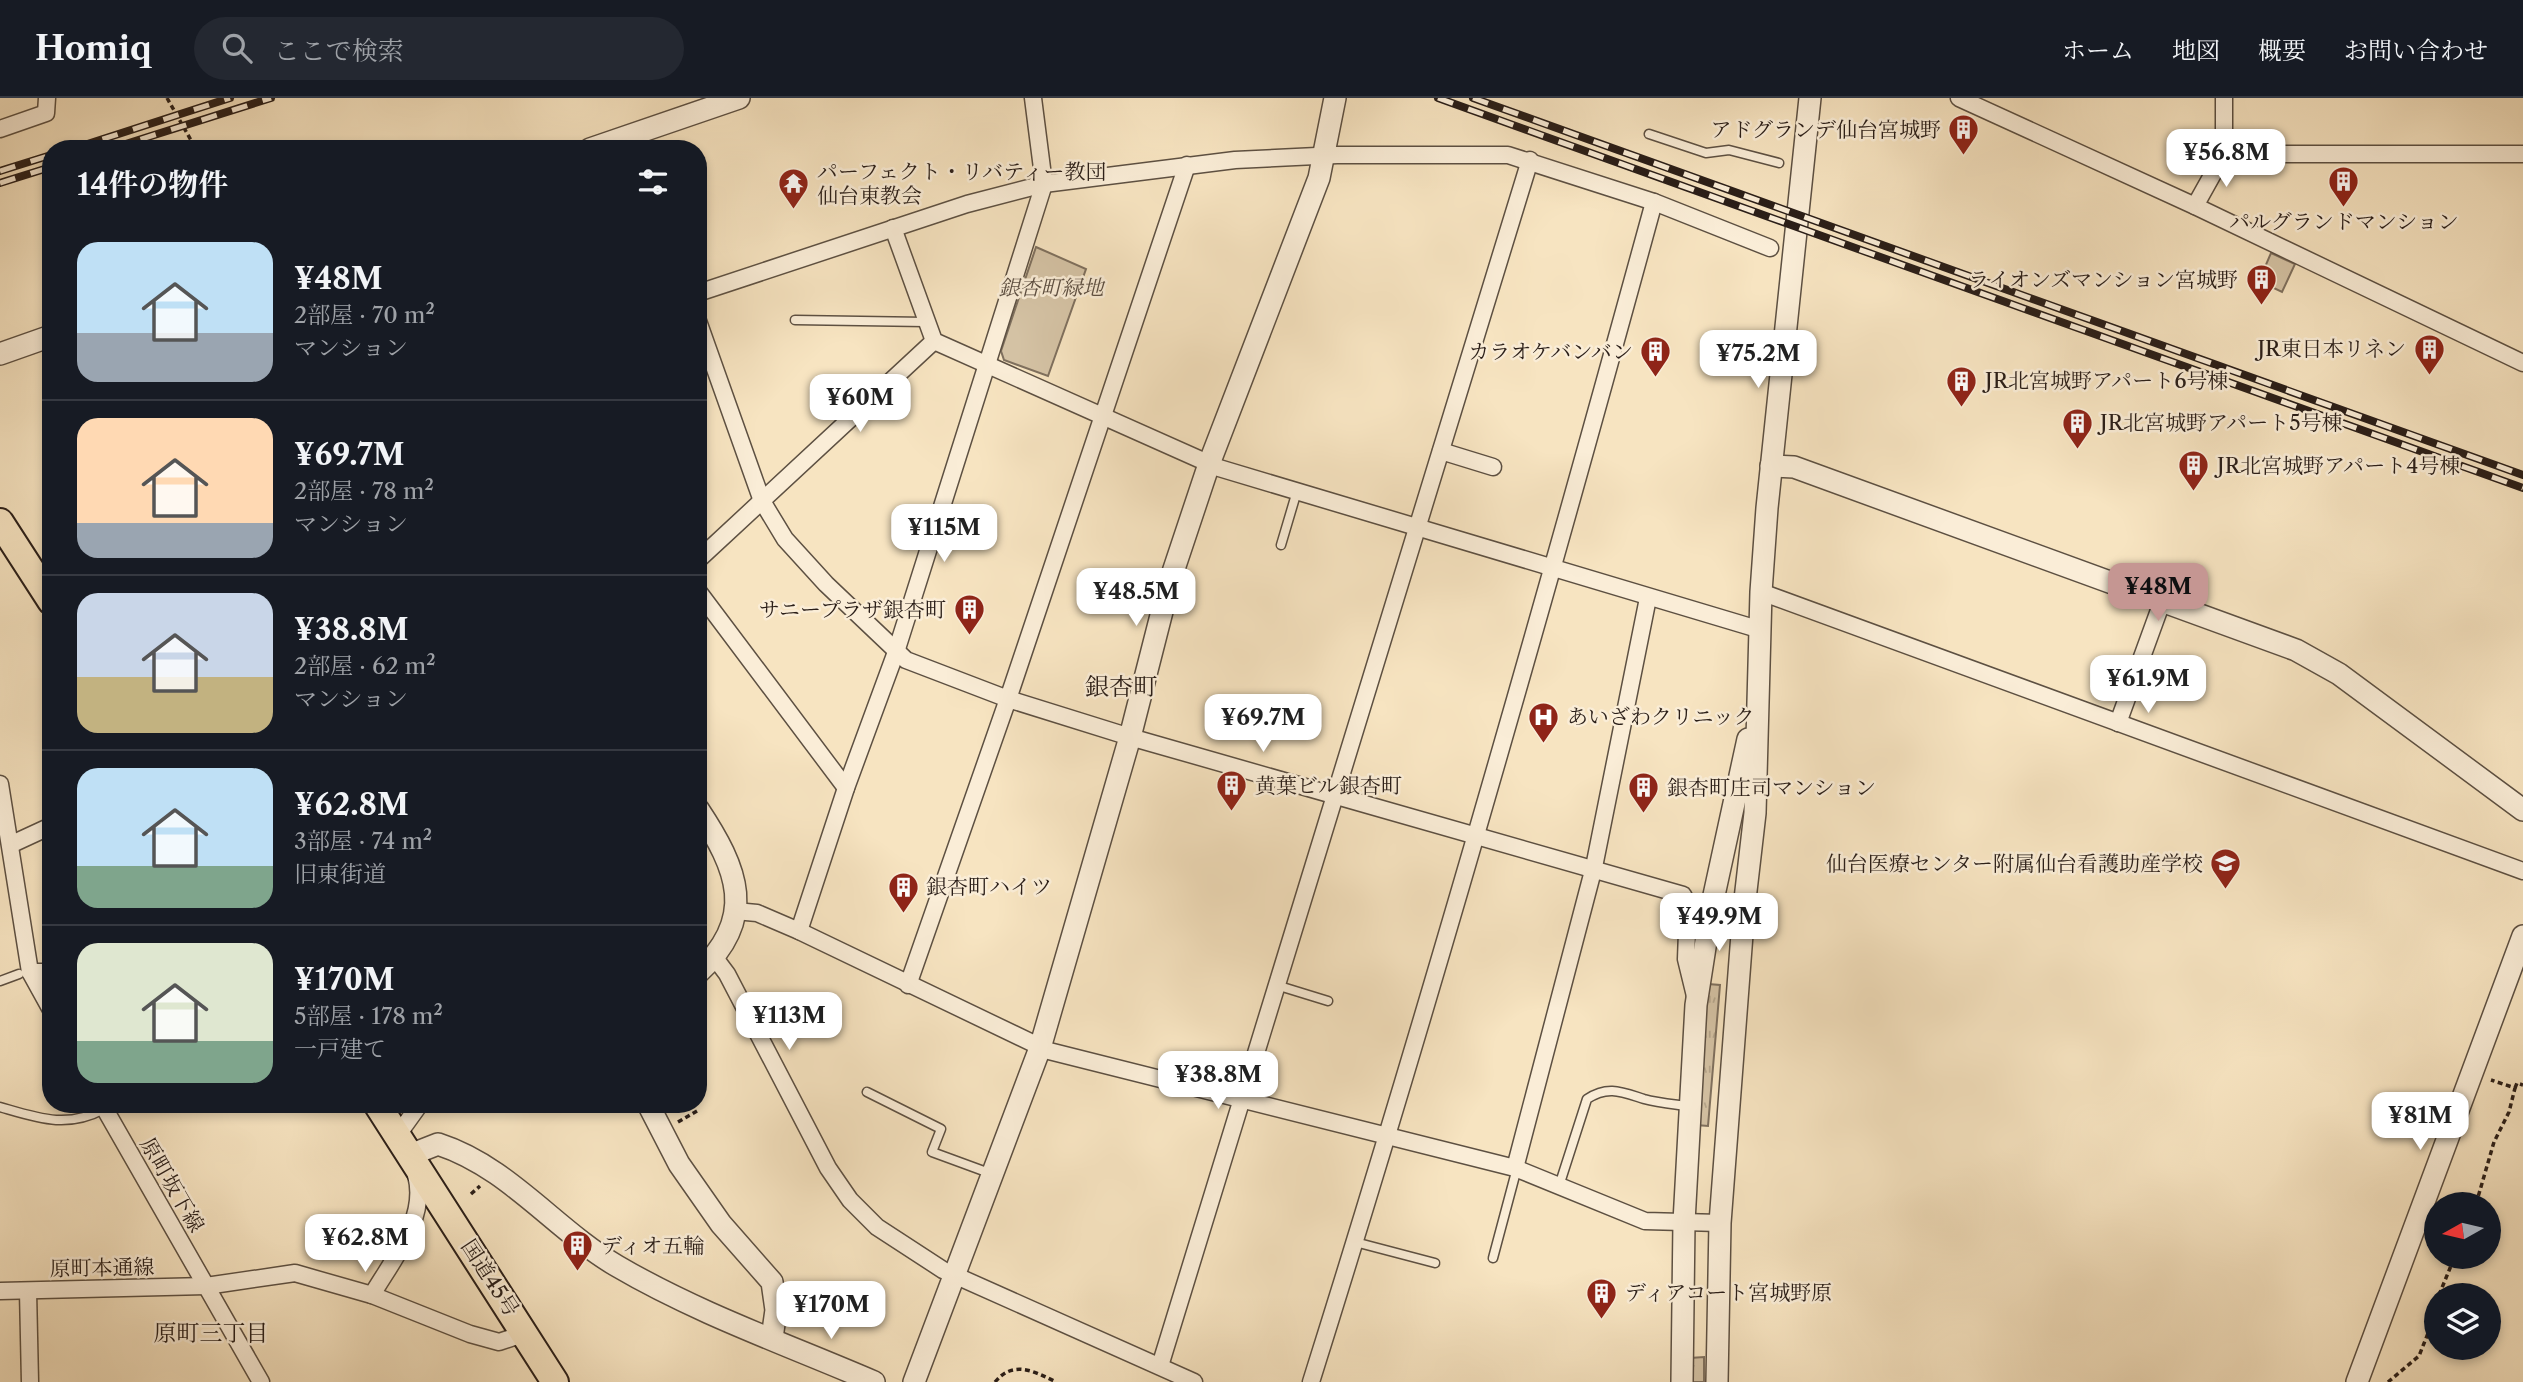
<!DOCTYPE html>
<html lang="ja">
<meta charset="utf-8">
<style>
body{margin:0;font-family:"Libre Caslon Text","Noto Serif JP",serif;background:#242831;color:#f1f3f6;height:100vh;display:flex;flex-direction:column;font-size:26px;white-space:nowrap}
*{box-sizing:border-box;margin:0}
p{font-size:23px;color:#9ea1a6}
.icon{flex:none;width:38px;height:38px;fill:none;stroke:currentColor;stroke-width:2;stroke-linecap:round;stroke-linejoin:round}
.map{position:relative;flex:1;overflow:hidden}
.drawer{position:absolute;left:42px;top:42px;width:665px;height:973px;display:flex;flex-direction:column;background:#171b24;border-radius:28px;box-shadow:0 4px 10px #0003}
.drawer>*{flex:none}
.needle{width:46px;rotate:262deg}
.controls{position:absolute;left:2424px;top:1094px;display:grid;gap:14px}
.controls a{display:grid;place-items:center;width:77px;height:77px;border-radius:50%;background:#171b24;box-shadow:0 4px 10px #0003;font-size:35px}
.price{position:absolute;translate:-50% -60px;padding:0 16px;border-radius:14px;background:#fff;color:#222;font-size:23px;line-height:46px;filter:drop-shadow(0 2px 4px #0008)}
.price::after{content:'';position:absolute;left:50%;top:42px;width:21px;height:16px;margin-left:-10px;background:inherit;clip-path:polygon(0 0,100% 0,50% 100%)}
.price.selected{background:#c59692;color:#111}
ul{padding:0;list-style:none}
li{display:flex;align-items:center;gap:21px;height:175px;padding:0 35px}
li+li{border-top:2px solid #363941}
li span{display:grid;place-items:center;flex:none;width:196px;height:140px;border-radius:21px;color:#555}
li>.icon{margin-inline-start:auto}
span .icon{width:84px;height:84px;fill:#fffc;stroke-width:1}
li b{font-size:30px}
h2{display:flex;justify-content:space-between;align-items:center;height:84px;padding:0 35px;font-size:30px}
header{display:flex;align-items:center;gap:42px;box-sizing:border-box;height:98px;padding:0 35px;background:#171b24;border-bottom:2px solid #363941}
header strong{font-size:33px}
nav{display:flex;gap:38px;margin-inline-start:auto;font-size:24px}
.search{width:490px;height:63px;background:#242831;display:flex;align-items:center;gap:18px;box-sizing:border-box;padding:0 24px;border-radius:38px;color:#9ea1a6;font-size:26px}
.map>svg:first-child{display:block}
.grass{fill:url(#grass-tufts);stroke:#7f705e;stroke-width:2}
.park{fill:#d4c2a4;stroke:#7f705e;stroke-width:2}
.lines{fill:none;stroke-linecap:round;stroke-linejoin:round}
.service-casing{stroke:#5d5042;stroke-width:11}
.minor-casing{stroke:#5d5042;stroke-width:19}
.tertiary-casing{stroke:#5d5042;stroke-width:24}
.trunk-casing{stroke:#2a1e18;stroke-width:30}
.path{stroke:#2a1e18;stroke-width:3.5;stroke-dasharray:5 3.5;stroke-linecap:butt}
.service{stroke:#faedd7;stroke-width:8}
.minor{stroke:#faedd7;stroke-width:16}
.tertiary{stroke:#faedd7;stroke-width:21}
.trunk{stroke:#f7e4c1;stroke-width:26}
.rail-casing{stroke:#2a1e18;stroke-width:8}
.rail{stroke:#faedd7;stroke-width:5;stroke-dasharray:16;stroke-linecap:butt}
.labels{text-anchor:middle;stroke-width:5;stroke-linejoin:round;paint-order:stroke}
.poi-label{font-size:21px;fill:#2a1e18;stroke:#faedd7;text-anchor:start}
.park-label{font-size:21px;font-style:italic;fill:#5d4f42;stroke:#faedd7}
.street-label{font-size:21px;fill:#2a1e18;stroke:#faedd7}
.neighbourhood-label{font-size:23px;fill:#2a1e18;stroke:#faedd7}
.quarter-label{font-size:24px;fill:#2a1e18;stroke:#faedd7}
</style>
<header>
<strong>Homiq</strong>
<div class="search"><svg class="icon" aria-label="search" viewBox="0 0 24 24"><circle cx="10" cy="10" r="6"/><path d="M15 15l6 6"/></svg>ここで検索</div>
<nav><a>ホーム</a><a>地図</a><a>概要</a><a>お問い合わせ</a></nav>
</header>
<div class="map">
<svg width="2523" height="1284" viewBox="0 0 2523 1284">
<defs>
<pattern id="grass-tufts" width="24" height="20" patternUnits="userSpaceOnUse" patternTransform="scale(1.75)"><rect width="24" height="20" fill="#d4c2a4"/><path d="M3 7l-1-3M5 7V3M7 7l1-3M15 17l-1-3M17 17v-4M19 17l1-3" fill="none" stroke="#b6a68c"/></pattern>
</defs>
<rect width="100%" height="100%" fill="#f7e4c1"/>
<filter id="stains"><feTurbulence type="fractalNoise" baseFrequency=".00286" numOctaves="4"/><feColorMatrix values="0 0 0 0 .2 0 0 0 0 .09 0 0 0 0 .02 0 0 0 .5 -.17"/></filter>
<radialGradient id="worn" r=".72"><stop offset=".6" stop-color="#630" stop-opacity="0"/><stop offset="1" stop-color="#630" stop-opacity=".3"/></radialGradient>
<g class="grass">
<path d="M1708,886L1720,887L1708,1028L1696,1027Z"/>
<path d="M1704,1259V1284H1691L1690,1260Z"/>
</g>
<g class="park">
<path d="M1036,149L1086,171L1048,278L1004,262L1001,253Z"/>
<path d="M2271,155L2295,166L2282,194L2259,183Z"/>
</g>
<g class="lines">
<defs>
<g id="service">
<path d="M1649,36L1706,55L1729,52L1779,65"/>
<path d="M795,222L926,224"/>
<path d="M1281,447L1297,393"/>
<path d="M0,883L19,876"/>
<path d="M1276,887L1328,903"/>
<path d="M867,994L941,1031L932,1054L992,1076"/>
<path d="M0,1009C38,1020 67,1031 104,1011"/>
<path d="M1559,1088L1587,1001C1608,987 1622,994 1644,1001C1658,1005 1673,1006 1688,1008"/>
<path d="M1355,1144L1435,1165"/>
<path d="M1493,1160L1517,1070"/>
</g>
<g id="minor">
<path d="M1959,0L2195,108L2523,265"/>
<path d="M0,31L46,15L47,0"/>
<path d="M2224,56H2523"/>
<path d="M2195,108L2224,56V0"/>
<path d="M893,130L934,243L1219,370L1761,532"/>
<path d="M698,195L967,106L1044,86L1235,62L1337,57H1508L1654,104L1770,150"/>
<path d="M698,223L762,403L785,441L826,486L906,562L1008,601L1130,639L1683,797L1688,807L1686,861L1695,898"/>
<path d="M1441,353L1493,369"/>
<path d="M698,462L934,243"/>
<path d="M698,493L846,690"/>
<path d="M1761,494L2523,773"/>
<path d="M2118,625L2162,504"/>
<path d="M0,686L30,874L51,912"/>
<path d="M12,746L51,728"/>
<path d="M735,813L757,815L799,833L1049,953L1515,1070L1645,1123L1720,1125"/>
<path d="M799,833L846,690L896,554L1044,86L1033,0"/>
<path d="M715,860L727,876L828,1070L850,1102L877,1129L943,1172L1194,1284"/>
<path d="M30,874H51"/>
<path d="M908,887L1008,601L1187,67"/>
<path d="M102,1006L261,1284"/>
<path d="M397,1038L420,1006"/>
<path d="M1515,1070L1594,769L1648,500"/>
<path d="M0,1193L206,1188L295,1175L372,1197L470,1236L499,1244L526,1235"/>
<path d="M28,1193L30,1284"/>
<path d="M372,1197C393,1161 428,1120 416,1077"/>
<path d="M1160,1268L1530,62"/>
<path d="M1311,1284C1434,893 1546,499 1654,104"/>
</g>
<g id="tertiary">
<path d="M590,51L739,0"/>
<path d="M0,256L51,238"/>
<path d="M1771,368L1794,369L2296,552L2339,576L2523,712"/>
<path d="M698,711C738,771 758,820 698,875"/>
<path d="M648,1006L679,1066L721,1126L772,1184L776,1212L772,1240"/>
<path d="M410,1057L438,1046C509,1069 554,1131 617,1168C697,1215 788,1247 874,1284"/>
<path d="M914,1284L1040,950L1130,639L1169,486L1209,366L1319,80L1335,0"/>
<path d="M1682,1284L1684,1124L1696,907L1711,811L1748,641"/>
<path d="M1717,1284L1720,1125L1744,810L1755,715L1761,494L1767,410L1810,0"/>
<path d="M2357,1284L2523,838"/>
</g>
<g id="trunk">
<path d="M0,424L51,503"/>
<path d="M377,1006L555,1284"/>
</g>
</defs>
<use href="#service" class="service-casing"/>
<use href="#minor" class="minor-casing"/>
<use href="#tertiary" class="tertiary-casing"/>
<use href="#trunk" class="trunk-casing"/>
<g class="path">
<path d="M167,0L196,51"/>
<path d="M2515,990L2517,985L2523,987"/>
<path d="M678,1024L697,1013"/>
<path d="M471,1096L480,1088"/>
<path d="M2476,1106L2494,1044L2509,1014L2515,990L2491,982"/>
<path d="M2439,1197L2455,1158"/>
<path d="M995,1284C1013,1262 1034,1273 1056,1284"/>
<path d="M2388,1284L2419,1258L2436,1215"/>
</g>
<use href="#service" class="service"/>
<use href="#minor" class="minor"/>
<use href="#tertiary" class="tertiary"/>
<use href="#trunk" class="trunk"/>
<defs>
<g id="rail">
<path d="M1438,0L2523,390"/>
<path d="M1473,0L2523,377"/>
<path d="M72,51L230,0"/>
<path d="M110,51L271,0"/>
<path d="M0,73L51,57"/>
<path d="M0,85L51,69"/>
</g>
</defs>
<use href="#rail" class="rail-casing"/>
<use href="#rail" class="rail"/>
</g>
<defs>
<symbol id="building-pin" viewBox="-11 -11 22 30"><path d="M0 17L-7.5 6A9.5 9.5 0 1 1 7.5 6Z" fill="#8f2418" stroke="#faedd7"/><path d="M-4-6H4V6H1V3H-1V6H-4ZM-2.5-4.3h1.7v1.8h-1.7ZM.8-4.3h1.7v1.8H.8ZM-2.5-1h1.7V.8h-1.7ZM.8-1h1.7V.8H.8Z" fill="#fff"/></symbol>
<symbol id="temple-pin" viewBox="-11 -11 22 30"><path d="M0 17L-7.5 6A9.5 9.5 0 1 1 7.5 6Z" fill="#8f2418" stroke="#faedd7"/><path d="M0-6L5-2H3V0L6.5 2.5H4V6H1.5V3h-3V6H-4V2.5H-6.5L-3 0V-2H-5Z" fill="#fff"/></symbol>
<symbol id="hospital-pin" viewBox="-11 -11 22 30"><path d="M0 17L-7.5 6A9.5 9.5 0 1 1 7.5 6Z" fill="#8f2418" stroke="#faedd7"/><path d="M-5-5h3v3.5h4V-5h3V5h-3V1.5h-4V5h-3Z" fill="#fff"/></symbol>
<symbol id="school-pin" viewBox="-11 -11 22 30"><path d="M0 17L-7.5 6A9.5 9.5 0 1 1 7.5 6Z" fill="#8f2418" stroke="#faedd7"/><path d="M0-5L7-2L0 1L-7-2ZM-4 1L0 2.5L4 1V4Q0 6-4 4Z" fill="#fff"/></symbol>
</defs>
<g fill-rule="evenodd">
<use href="#building-pin" x="1946" y="14" width="35" height="47"/>
<use href="#building-pin" x="2326" y="66" width="35" height="47"/>
<use href="#temple-pin" x="776" y="68" width="35" height="47"/>
<use href="#building-pin" x="2244" y="164" width="35" height="47"/>
<use href="#building-pin" x="2412" y="234" width="35" height="47"/>
<use href="#building-pin" x="1638" y="236" width="35" height="47"/>
<use href="#building-pin" x="1944" y="266" width="35" height="47"/>
<use href="#building-pin" x="2060" y="308" width="35" height="47"/>
<use href="#building-pin" x="2176" y="350" width="35" height="47"/>
<use href="#building-pin" x="952" y="494" width="35" height="47"/>
<use href="#hospital-pin" x="1526" y="602" width="35" height="47"/>
<use href="#building-pin" x="1214" y="670" width="35" height="47"/>
<use href="#building-pin" x="1626" y="672" width="35" height="47"/>
<use href="#school-pin" x="2208" y="748" width="35" height="47"/>
<use href="#building-pin" x="886" y="772" width="35" height="47"/>
<use href="#building-pin" x="560" y="1130" width="35" height="47"/>
<use href="#building-pin" x="1584" y="1178" width="35" height="47"/>
</g>
<g class="labels">
<g class="poi-label">
<text x="1941" y="39" text-anchor="end">アドグランデ仙台宮城野</text>
<text x="817" y="81">パーフェクト・リバティー教団<tspan x="817" dy="24">仙台東教会</tspan></text>
<text x="2344" y="131" text-anchor="middle">パルグランドマンション</text>
<text x="2238" y="189" text-anchor="end">ライオンズマンション宮城野</text>
<text x="2406" y="258" text-anchor="end">JR東日本リネン</text>
<text x="1633" y="261" text-anchor="end">カラオケバンバン</text>
<text x="1985" y="290">JR北宮城野アパート6号棟</text>
<text x="2100" y="332">JR北宮城野アパート5号棟</text>
<text x="2217" y="375">JR北宮城野アパート4号棟</text>
<text x="946" y="519" text-anchor="end">サニープラザ銀杏町</text>
<text x="1567" y="626">あいざわクリニック</text>
<text x="1255" y="695">黄葉ビル銀杏町</text>
<text x="1667" y="697">銀杏町庄司マンション</text>
<text x="2203" y="773" text-anchor="end">仙台医療センター附属仙台看護助産学校</text>
<text x="926" y="796">銀杏町ハイツ</text>
<text x="601" y="1155">ディオ五輪</text>
<text x="1625" y="1202">ディアコート宮城野原</text>
</g>
<g class="park-label">
<text x="1051" y="197">銀杏町緑地</text>
</g>
<g class="street-label">
<text transform="translate(172 1087) rotate(60)" y="7">原町坂下線</text>
<text transform="translate(102 1170) rotate(-1)" y="7">原町本通線</text>
<text transform="translate(490 1180) rotate(57)" y="7">国道45号</text>
</g>
<g class="neighbourhood-label">
<text x="211" y="1243">原町三丁目</text>
</g>
<g class="quarter-label">
<text x="1121" y="597">銀杏町</text>
</g>
</g>
<rect width="100%" height="100%" filter="url(#stains)"/>
<rect width="100%" height="100%" fill="url(#worn)"/>
</svg>
<div class="controls">
<a><svg class="needle" viewBox="-14 -14 28 28"><path d="M0-13l5 13h-10z" fill="#e53935"/><path d="M0 13l5-13h-10z" fill="#9ea1a6"/></svg></a>
<a><svg class="icon" aria-label="layers" viewBox="0 0 24 24"><path d="M12 4l9 5-9 5-9-5zM3 14l9 5 9-5"/></svg></a>
</div>
<b class="price" style="left:2226px;top:91px">¥56.8M</b>
<b class="price" style="left:1758px;top:292px">¥75.2M</b>
<b class="price" style="left:860px;top:336px">¥60M</b>
<b class="price" style="left:944px;top:466px">¥115M</b>
<b class="price selected" style="left:2158px;top:525px">¥48M</b>
<b class="price" style="left:1136px;top:530px">¥48.5M</b>
<b class="price" style="left:2148px;top:617px">¥61.9M</b>
<b class="price" style="left:1263px;top:656px">¥69.7M</b>
<b class="price" style="left:1719px;top:855px">¥49.9M</b>
<b class="price" style="left:789px;top:954px">¥113M</b>
<b class="price" style="left:1218px;top:1013px">¥38.8M</b>
<b class="price" style="left:2420px;top:1054px">¥81M</b>
<b class="price" style="left:365px;top:1176px">¥62.8M</b>
<b class="price" style="left:831px;top:1243px">¥170M</b>
<section class="drawer">
<h2>14件の物件<svg class="icon" aria-label="filters" viewBox="0 0 24 24"><path d="M4 7h16M4 17h16"/><circle cx="9" cy="7" r="2"/><circle cx="15" cy="17" r="2"/></svg></h2>
<ul>
<li><span style="background:linear-gradient(#bfe0f5 65%,#9aa5b1 0)"><svg class="icon" aria-label="home" viewBox="0 0 24 24"><path d="M3 11l9-7 9 7M6 9v11h12V9"/></svg></span><div><b>¥48M</b><p>2部屋 · 70 m²</p><p>マンション</p></div></li>
<li><span style="background:linear-gradient(#ffd9b3 75%,#9aa5b1 0)"><svg class="icon" aria-label="home" viewBox="0 0 24 24"><path d="M3 11l9-7 9 7M6 9v11h12V9"/></svg></span><div><b>¥69.7M</b><p>2部屋 · 78 m²</p><p>マンション</p></div></li>
<li><span style="background:linear-gradient(#c9d6e8 60%,#c2b280 0)"><svg class="icon" aria-label="home" viewBox="0 0 24 24"><path d="M3 11l9-7 9 7M6 9v11h12V9"/></svg></span><div><b>¥38.8M</b><p>2部屋 · 62 m²</p><p>マンション</p></div></li>
<li><span style="background:linear-gradient(#bfe0f5 70%,#7fa58c 0)"><svg class="icon" aria-label="home" viewBox="0 0 24 24"><path d="M3 11l9-7 9 7M6 9v11h12V9"/></svg></span><div><b>¥62.8M</b><p>3部屋 · 74 m²</p><p>旧東街道</p></div></li>
<li><span style="background:linear-gradient(#dfe7d0 70%,#7fa58c 0)"><svg class="icon" aria-label="home" viewBox="0 0 24 24"><path d="M3 11l9-7 9 7M6 9v11h12V9"/></svg></span><div><b>¥170M</b><p>5部屋 · 178 m²</p><p>一戸建て</p></div></li>
</ul>
</section>
</div>
